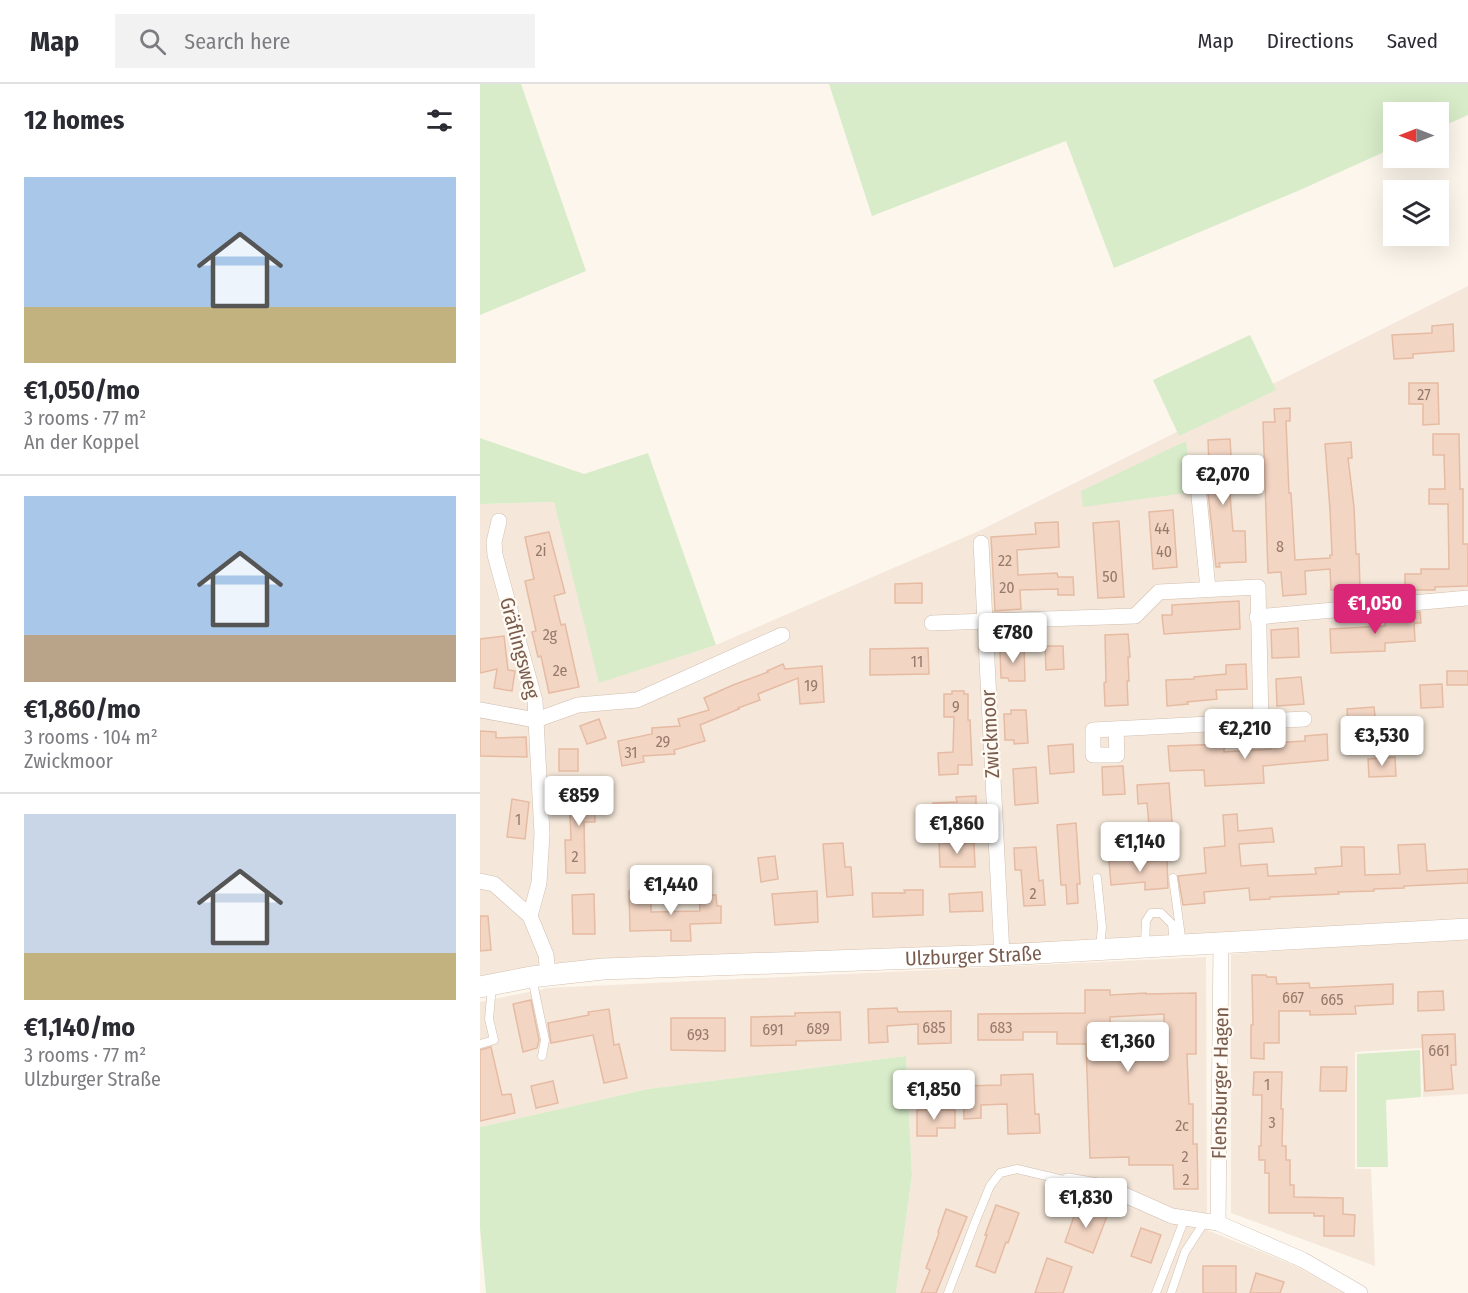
<!DOCTYPE html>
<meta charset="utf-8">
<style>
body{margin:0;font-family:"Fira Sans Condensed",sans-serif;background:#f2f2f3;color:#2b2b33;height:100vh;display:flex;flex-direction:column;font-size:22px;white-space:nowrap}
*{box-sizing:border-box;margin:0}
p{font-size:20px;color:#7c7c81}
.icon{flex:none;width:33px;height:33px;fill:none;stroke:currentColor;stroke-width:2;stroke-linecap:round;stroke-linejoin:round}
.map{position:relative;flex:1;overflow:hidden}
.side{display:flex;flex-direction:column;background:#fff;width:480px}
.side>*{flex:none}
.needle{width:39px;rotate:270deg}
.controls{position:absolute;left:903px;top:18px;display:grid;gap:12px}
.controls a{display:grid;place-items:center;width:66px;height:66px;border-radius:0px;background:#fff;box-shadow:0 6px 24px #0002;font-size:30px}
.price{position:absolute;translate:-50% -51px;padding:0 14px;border-radius:6px;background:#fff;color:#222;font-size:20px;line-height:39px;filter:drop-shadow(0 2px 3px #0008)}
.price::after{content:'';position:absolute;left:50%;top:36px;width:18px;height:14px;margin-left:-9px;background:inherit;clip-path:polygon(0 0,100% 0,50% 100%)}
.price.selected{background:#db2777;color:#fff}
ul{padding:0;list-style:none}
li{display:grid;align-content:center;gap:12px;height:318px;padding:0 24px}
li+li{border-top:2px solid #e1e1e2}
li span{display:grid;place-items:center;height:186px;border-radius:0px;color:#555}
li>.icon{margin-inline-start:auto}
span .icon{width:108px;height:108px;fill:#fffc;stroke-width:1}
li b{font-size:26px}
h2{display:flex;justify-content:space-between;align-items:center;height:72px;padding:0 24px;font-size:26px}
header{display:flex;align-items:center;gap:36px;box-sizing:border-box;height:84px;padding:0 30px;background:#fff;border-bottom:2px solid #e1e1e2}
header strong{font-size:28px}
nav{display:flex;gap:33px;margin-inline-start:auto;font-size:21px}
.search{width:420px;height:54px;background:#f2f2f3;display:flex;align-items:center;gap:15px;box-sizing:border-box;padding:0 21px;border-radius:0px;color:#7c7c81;font-size:22px}
main{display:flex;flex:1;min-height:0}
.map>svg:first-child{display:block}
.residential{fill:#f5e8da}
.green{fill:#d8ecc9}
.building{fill:#f3d5c3;stroke:#e6bba3;stroke-width:1.5;fill-rule:evenodd}
.lines{fill:none;stroke-linecap:round;stroke-linejoin:round}
.lane-casing{stroke:#d1beb0;stroke-width:9}
.street-casing{stroke:#d1beb0;stroke-width:16}
.secondary-casing{stroke:#d6c0b0;stroke-width:22}
.lane{stroke:#fff;stroke-width:8}
.street{stroke:#fff;stroke-width:15}
.secondary{stroke:#fff;stroke-width:21}
.labels{text-anchor:middle;stroke-width:4.5;stroke-linejoin:round;paint-order:stroke}
.number-label{font-size:16px;fill:#987a6a}
.street-label{font-size:20px;fill:#7a5c4d;stroke:#fffaf3}
</style>
<header>
<strong>Map</strong>
<div class="search"><svg class="icon" aria-label="search" viewBox="0 0 24 24"><circle cx="10" cy="10" r="6"/><path d="M15 15l6 6"/></svg>Search here</div>
<nav><a>Map</a><a>Directions</a><a>Saved</a></nav>
</header>
<main>
<section class="side">
<h2>12 homes<svg class="icon" aria-label="filters" viewBox="0 0 24 24"><path d="M4 7h16M4 17h16"/><circle cx="9" cy="7" r="2"/><circle cx="15" cy="17" r="2"/></svg></h2>
<ul>
<li><span style="background:linear-gradient(#a9c7e8 70%,#c2b280 0)"><svg class="icon" aria-label="home" viewBox="0 0 24 24"><path d="M3 11l9-7 9 7M6 9v11h12V9"/></svg></span><div><b>€1,050/mo</b><p>3 rooms · 77 m²</p><p>An der Koppel</p></div></li>
<li><span style="background:linear-gradient(#a9c7e8 75%,#b9a48a 0)"><svg class="icon" aria-label="home" viewBox="0 0 24 24"><path d="M3 11l9-7 9 7M6 9v11h12V9"/></svg></span><div><b>€1,860/mo</b><p>3 rooms · 104 m²</p><p>Zwickmoor</p></div></li>
<li><span style="background:linear-gradient(#c9d6e8 75%,#c2b280 0)"><svg class="icon" aria-label="home" viewBox="0 0 24 24"><path d="M3 11l9-7 9 7M6 9v11h12V9"/></svg></span><div><b>€1,140/mo</b><p>3 rooms · 77 m²</p><p>Ulzburger Straße</p></div></li>
</ul>
</section>
<div class="map">
<svg width="988" height="1209" viewBox="0 0 988 1209">
<rect width="100%" height="100%" fill="#fdf6ec"/>
<g class="residential">
<path d="M988,202V839L0,898V420L74,418L120,598L236,561L501,446Z"/>
<path d="M988,854V1010L943,1013L942,964L875,968V1085H891L895,1182L751,1129V870Z"/>
<path d="M726,873L727,1146L816,1182L864,1209H416L432,1091L426,972L168,1005L0,1043V918L68,904Z"/>
</g>
<g class="green">
<path d="M0,0H41L106,187L0,231Z"/>
<path d="M349,0H988V31L959,44L958,28H914L913,64L820,106L634,184L586,57L392,132Z"/>
<path d="M770,251L796,306L699,352L673,296Z"/>
<path d="M0,354L104,390L168,369L236,561L119,599L74,418L0,420Z"/>
<path d="M706,357L713,408L603,423L601,407Z"/>
<path d="M940,966L941,1013L906,1016L908,1083H877V970Z"/>
<path d="M426,972L432,1091L416,1209H6L0,1144V1043L168,1005Z"/>
</g>
<g class="building">
<path d="M973,240L974,267L933,270V274L914,275L912,251L952,249V242Z"/>
<path d="M929,299H958L959,340L943,341V320H929Z"/>
<path d="M810,324V337H806L809,409H811L815,476L850,474V471H852L850,426L845,360L871,358L872,374H868L874,423L876,470H879L880,505L851,506L850,485L825,487L826,510L803,512L801,488L788,489L783,338H795L794,325Z"/>
<path d="M953,350H979L980,405H983V460H988V502L955,503V506H925V490H941V485H969L968,420H949V405H965L964,371H953Z"/>
<path d="M750,355L752,387L748,388L753,447H765L766,478L739,479L740,483H736L728,408H730L728,356Z"/>
<path d="M693,426L697,483L673,485L669,428Z"/>
<path d="M639,437L644,513L618,514L613,439Z"/>
<path d="M578,438L579,463L537,466L538,491L577,489L578,493H593L594,511H578V505L540,506L541,525L515,527L511,453L556,450L555,439Z"/>
<path d="M69,448L85,509L74,512L81,541L85,540L99,603L69,609L61,572L58,573L52,548L56,547L45,497L54,495L45,453Z"/>
<path d="M442,499V519H415V500Z"/>
<path d="M759,517L760,545L684,550L682,531H692V521Z"/>
<path d="M940,528L941,539H934L935,557L905,559V567L851,569L850,545L905,542L904,531Z"/>
<path d="M818,544L819,573L792,574L791,546Z"/>
<path d="M648,550L650,573H648L649,597H647L648,621L625,622L624,599L626,598L625,551Z"/>
<path d="M24,552L28,586L35,587L32,607L14,604L17,585L0,589V555Z"/>
<path d="M527,562H544L545,597H529L528,594H521L520,567H527Z"/>
<path d="M565,562H583L584,585L566,586Z"/>
<path d="M448,564L449,590L390,591V565Z"/>
<path d="M303,580L305,585L342,582L344,618L320,620L318,594L278,610L280,616L258,624L259,625L220,641L225,657L194,666L195,670L163,672L164,678L142,682L138,657L172,650V644L200,642L198,635L229,626L224,614L253,601L288,588L287,587Z"/>
<path d="M766,580L767,605L736,606L737,615L707,618L708,620L687,622L686,596L714,595V593L746,590V581Z"/>
<rect x="967" y="587" width="21" height="14"/>
<path d="M821,593L824,620L797,622L796,595Z"/>
<path d="M962,600L963,623L941,624L940,601Z"/>
<path d="M472,607H484V610H488V636H490L492,681H478V690L459,691L458,669L473,668L474,633H464V610H472Z"/>
<path d="M894,623L897,651L869,653L867,625Z"/>
<path d="M531,626H546L548,659L534,660V656H525L524,630H531Z"/>
<path d="M119,635L126,654L107,660L100,642Z"/>
<path d="M0,647L16,648V654L46,653L47,673L0,672Z"/>
<path d="M847,650L848,676L783,682L784,699L725,702L724,686L690,687L688,662L744,660V668L791,665V659L825,657V652Z"/>
<path d="M593,660L594,688L570,690L568,662Z"/>
<rect x="79" y="665" width="19" height="22"/>
<path d="M915,673L916,692L889,693L888,675Z"/>
<path d="M643,682L645,710L623,711L622,683Z"/>
<path d="M556,683L558,719L535,721L533,685Z"/>
<path d="M689,699L693,752L674,753L673,741H669L667,719L658,720L657,701Z"/>
<path d="M114,703L115,738H104L105,789H86L85,756H91L89,704Z"/>
<path d="M496,712V731H482L483,747H464L459,749V741H454L453,719L477,718L476,713Z"/>
<path d="M32,715L49,718L45,755L27,753Z"/>
<path d="M757,730L758,747L792,744L794,758L759,760L761,782L787,780L788,792L836,790L835,784L862,782L861,763H884L885,791L920,790L918,761L945,760L947,787L988,785V799L924,802V804L894,805V807L858,808L859,810L790,813V815L770,816L769,804L724,808L725,819L703,821L698,792L726,789L724,764L745,762L743,731Z"/>
<path d="M596,739L600,800H597L598,819L587,820L586,801H581L577,741Z"/>
<path d="M459,757L464,759H494L495,783H460Z"/>
<path d="M363,759L365,783H371L373,811L347,813L343,760Z"/>
<path d="M556,763L559,797L563,796L565,821L544,822L541,786H535L534,764Z"/>
<path d="M295,772L298,795L281,798L278,774Z"/>
<path d="M654,775V779L687,776L688,804L665,806V798L631,801L629,777Z"/>
<path d="M171,806V828L220,827L219,811H236L237,822H241V839L210,840L211,857H191V846L150,847L149,807Z"/>
<path d="M424,806H443V831L393,833L392,809H425Z"/>
<path d="M337,807L338,838L295,841L292,810Z"/>
<path d="M502,808L503,827L470,828L469,810Z"/>
<path d="M114,810L115,850H93L92,811Z"/>
<path d="M0,832H8L11,866L0,867Z"/>
<path d="M772,891H786L787,893H796L797,900L829,899L830,904L913,900V920L875,922L876,930L830,931V927H799V959H784V975L771,974V941H773Z"/>
<path d="M605,906H630V911L666,909V910L716,909V970H707L709,1020H713V1060H717L718,1105H694L693,1081H649V1073L610,1074L606,960H577V948H543V956H498V930L605,929ZM684,930V958L631,961L630,933Z"/>
<path d="M963,907L964,926L938,927V908Z"/>
<path d="M51,916L59,956L57,964L43,968L33,920Z"/>
<path d="M417,924L418,928L471,927V959L438,960V940L407,942L408,958L389,959L388,925Z"/>
<path d="M129,925L134,961L139,960L147,994L124,999L113,951L71,959L68,939L109,931L108,928Z"/>
<path d="M360,928L361,956L316,957V961L271,962V933L315,932V929Z"/>
<path d="M191,934H245V967L191,966Z"/>
<path d="M975,950L976,981H971L973,1005L945,1007L942,951Z"/>
<path d="M11,963L22,1011L31,1010L35,1029L0,1037V966Z"/>
<path d="M841,983H867L866,1007H840Z"/>
<path d="M774,988H802L801,1025H803L802,1062H806V1076H810V1101H814V1113L863,1114V1130L875,1131L874,1152H844V1132H834V1129H789V1089H785V1076H779V1062H781L782,1011H773Z"/>
<path d="M553,990L555,1030H559L560,1049L528,1050L527,1020L501,1021V1034L484,1035L483,1002L521,1001V991Z"/>
<path d="M73,997L78,1019L56,1024L51,1002Z"/>
<path d="M437,1026H475V1044H457V1052H437Z"/>
<path d="M516,1121L539,1129L528,1159L526,1158L515,1189L496,1182L507,1151H505Z"/>
<path d="M598,1121L627,1132L613,1169L585,1158Z"/>
<path d="M466,1125L487,1133L456,1209H441L450,1186L446,1184L459,1149L458,1148Z"/>
<path d="M661,1144L681,1151L671,1179L651,1172Z"/>
<path d="M567,1174L592,1183L583,1209H555Z"/>
<rect x="723" y="1182" width="33" height="27"/>
<path d="M776,1189L804,1198L800,1209H770Z"/>
</g>
<g class="lines">
<defs>
<g id="lane">
<path d="M464,753H516"/>
<path d="M617,794L622,843L620,864"/>
<path d="M693,794L702,860"/>
<path d="M665,860L666,837L671,829H681L692,840L694,860"/>
<path d="M52,894L65,956L62,972"/>
<path d="M1,960L14,956L9,935L12,902"/>
<path d="M468,1209L496,1136L510,1102L520,1089L537,1085L588,1097"/>
<path d="M676,1209L705,1134"/>
<path d="M691,1209L705,1168L725,1137"/>
</g>
<g id="street">
<path d="M718,402L728,505"/>
<path d="M501,459L522,871"/>
<path d="M777,533L988,514"/>
<path d="M452,539L655,532L679,508L778,503L781,638"/>
<path d="M0,626L56,636L55,617L15,471L14,458L19,437"/>
<path d="M636,645L637,671H613V646L824,635"/>
<path d="M0,797L14,800L50,832L66,871L68,891"/>
<path d="M50,832L59,799L62,750L56,636L98,621L157,616L302,551"/>
<path d="M588,1097L629,1104L692,1132L738,1139L823,1176L880,1209"/>
<path d="M738,1139L741,859"/>
</g>
<g id="secondary">
<path id="s1" d="M0,903L51,893L123,885L522,871L988,845"/>
</g>
</defs>
<use href="#lane" class="lane-casing"/>
<use href="#street" class="street-casing"/>
<use href="#secondary" class="secondary-casing"/>
<use href="#lane" class="lane"/>
<use href="#street" class="street"/>
<use href="#secondary" class="secondary"/>
</g>
<g class="labels">
<g class="number-label">
<text x="944" y="316">27</text>
<text x="682" y="450">44</text>
<text x="800" y="468">8</text>
<text x="61" y="472">2i</text>
<text x="684" y="473">40</text>
<text x="525" y="482">22</text>
<text x="630" y="498">50</text>
<text x="527" y="509">20</text>
<text x="70" y="556">2g</text>
<text x="437" y="583">11</text>
<text x="80" y="592">2e</text>
<text x="331" y="607">19</text>
<text x="476" y="628">9</text>
<text x="183" y="663">29</text>
<text x="151" y="674">31</text>
<text x="38" y="741">1</text>
<text x="95" y="778">2</text>
<text x="553" y="815">2</text>
<text x="813" y="919">667</text>
<text x="852" y="921">665</text>
<text x="454" y="949">685</text>
<text x="521" y="949">683</text>
<text x="338" y="950">689</text>
<text x="293" y="951">691</text>
<text x="218" y="956">693</text>
<text x="959" y="972">661</text>
<text x="787" y="1006">1</text>
<text x="792" y="1044">3</text>
<text x="702" y="1047">2c</text>
<text x="705" y="1078">2</text>
<text x="706" y="1101">2</text>
</g>
<g class="street-label">
<text transform="translate(40 564) rotate(75)" y="7">Gräflingsweg</text>
<text transform="translate(510 650) rotate(-93)" y="7">Zwickmoor</text>
<text dy="7" stroke="none"><textPath href="#s1" startOffset="495">Ulzburger Straße</textPath></text>
<text transform="translate(740 999) rotate(-89)" y="7">Flensburger Hagen</text>
</g>
</g>
</svg>
<div class="controls">
<a><svg class="needle" viewBox="-14 -14 28 28"><path d="M0-13l5 13h-10z" fill="#e53935"/><path d="M0 13l5-13h-10z" fill="#7c7c81"/></svg></a>
<a><svg class="icon" aria-label="layers" viewBox="0 0 24 24"><path d="M12 4l9 5-9 5-9-5zM3 14l9 5 9-5"/></svg></a>
</div>
<b class="price" style="left:743px;top:422px">€2,070</b>
<b class="price selected" style="left:895px;top:551px">€1,050</b>
<b class="price" style="left:533px;top:580px">€780</b>
<b class="price" style="left:765px;top:676px">€2,210</b>
<b class="price" style="left:902px;top:683px">€3,530</b>
<b class="price" style="left:99px;top:743px">€859</b>
<b class="price" style="left:477px;top:771px">€1,860</b>
<b class="price" style="left:660px;top:789px">€1,140</b>
<b class="price" style="left:191px;top:832px">€1,440</b>
<b class="price" style="left:648px;top:989px">€1,360</b>
<b class="price" style="left:454px;top:1037px">€1,850</b>
<b class="price" style="left:606px;top:1145px">€1,830</b>
</div>
</main>
